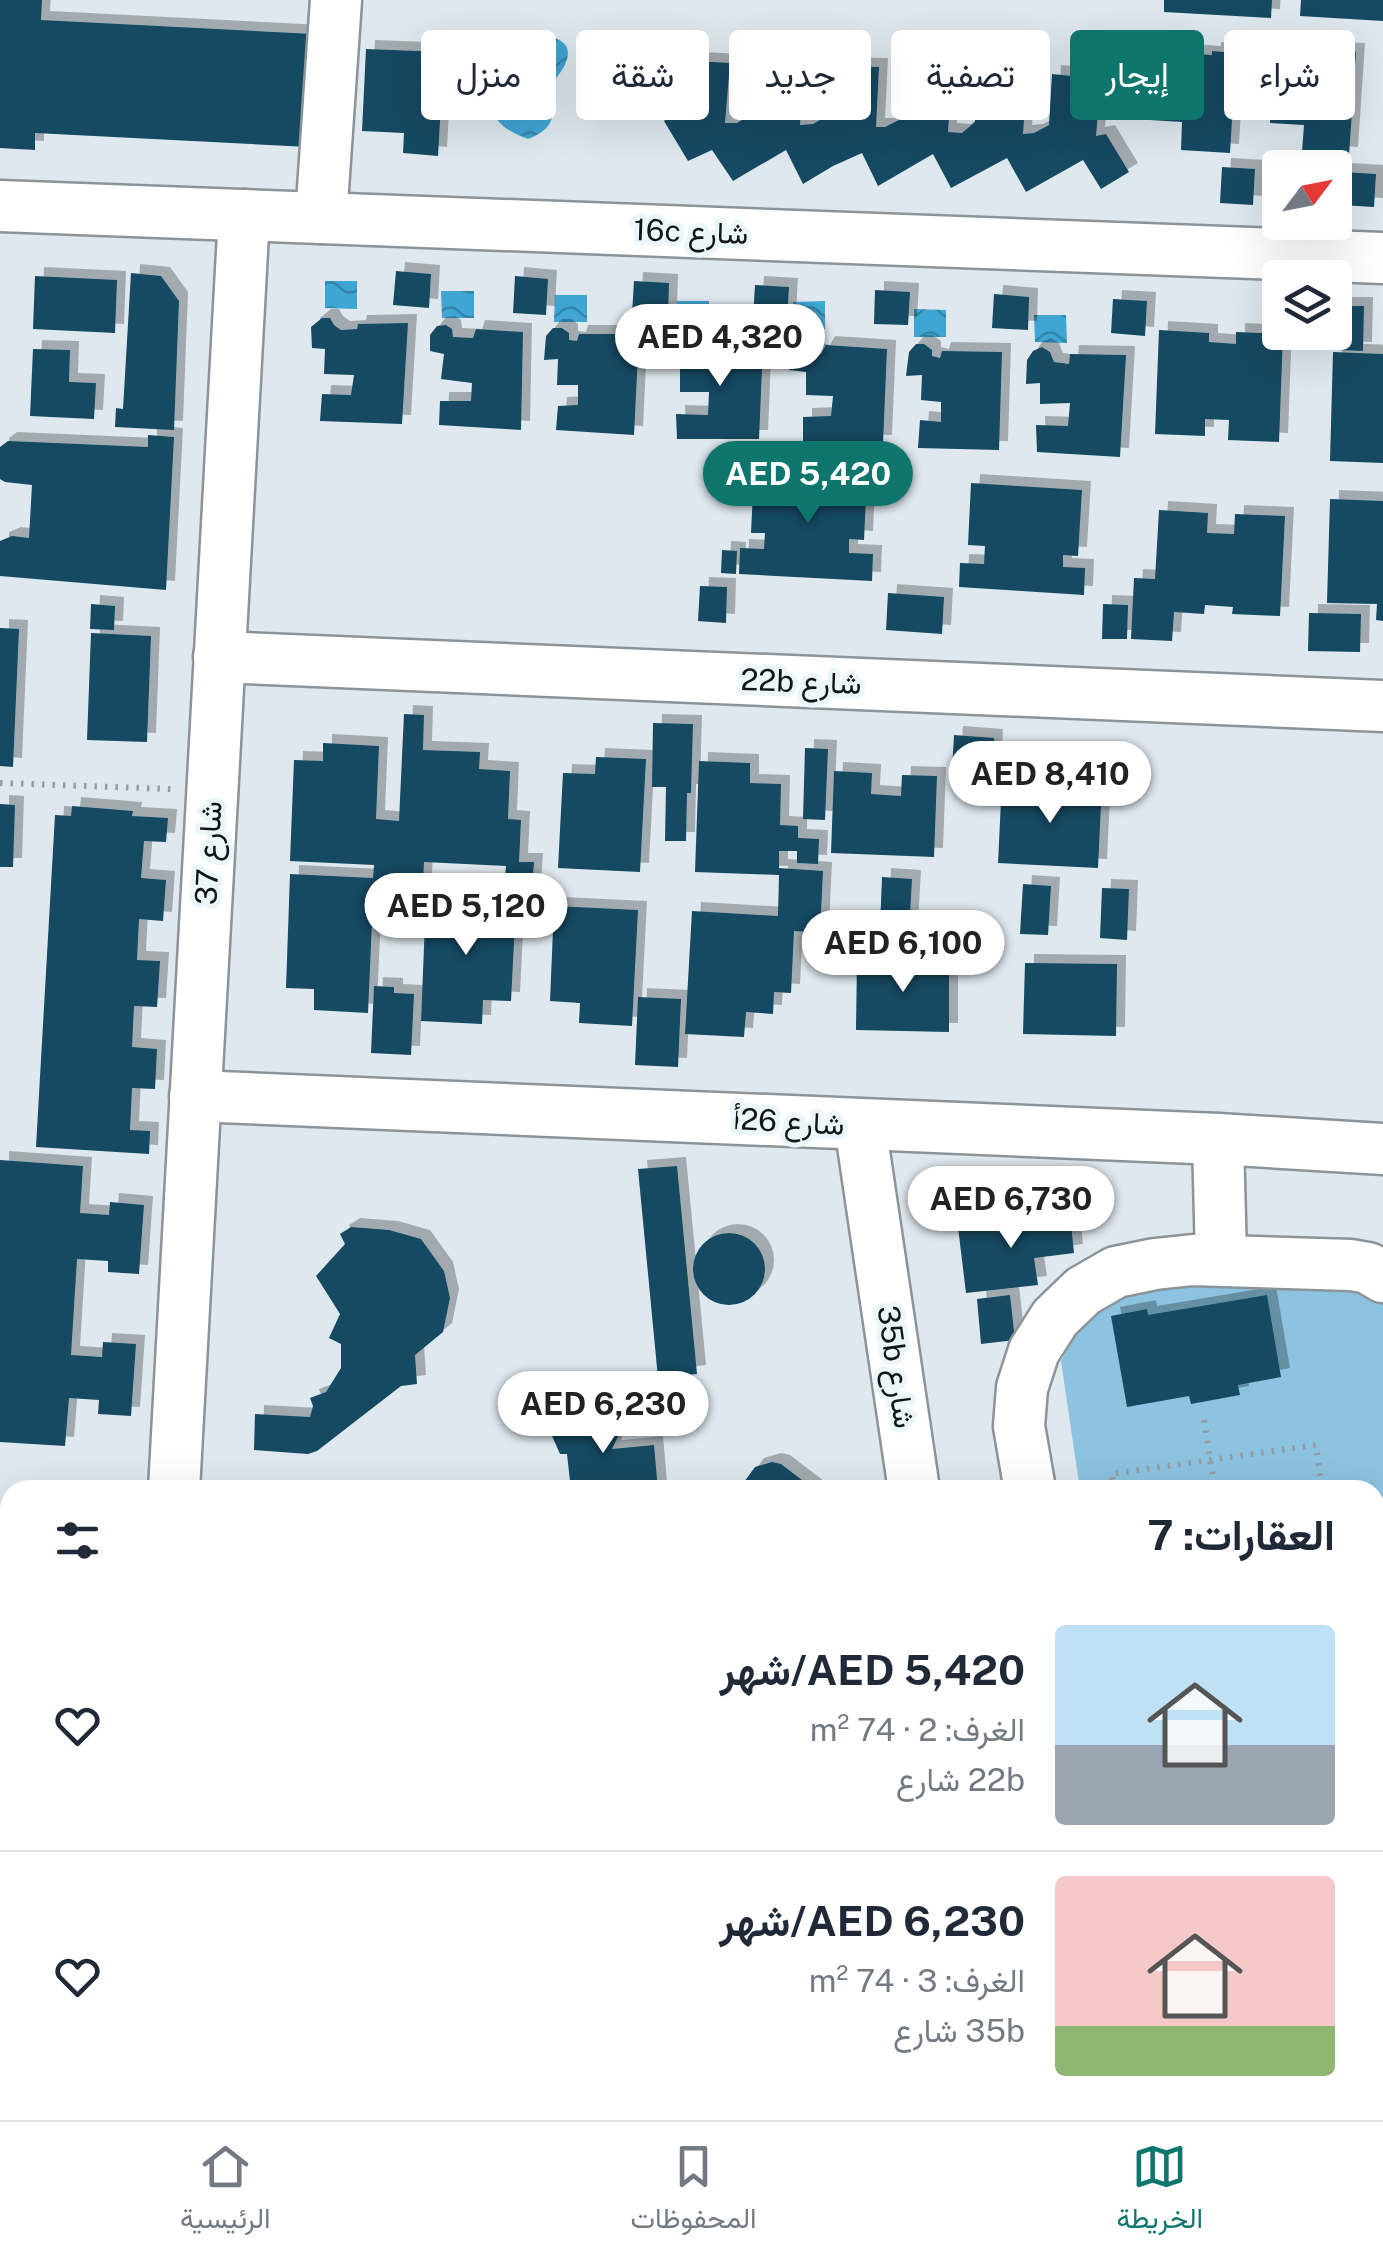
<!DOCTYPE html>
<html lang="ar">
<meta charset="utf-8">
<style>
body{margin:0;font-family:"Public Sans",Vazirmatn,sans-serif;background:#f2f2f3;color:#1f2937;direction:rtl;height:100vh;display:flex;flex-direction:column;font-size:38px;white-space:nowrap}
*{box-sizing:border-box;margin:0}
p{font-size:32px;color:#747a83}
.icon{flex:none;width:55px;height:55px;fill:none;stroke:currentColor;stroke-width:2;stroke-linecap:round;stroke-linejoin:round}
.map{position:relative;flex:1;overflow:hidden;direction:ltr}
.sheet{position:absolute;left:0px;top:1480px;width:1385px;height:640px;display:flex;flex-direction:column;background:#fff;border-radius:30px 30px 0 0;box-shadow:0 10px 40px #0002;direction:rtl}
.sheet>*{flex:none}
.guide{position:absolute;left:30px;top:30px;width:1325px;height:90px;direction:rtl;display:flex;gap:20px}
.needle{width:65px;rotate:58deg}
.fabs{position:absolute;left:1262px;top:150px;display:grid;gap:20px}
.fabs a{display:grid;place-items:center;width:90px;height:90px;border-radius:10px;background:#fff;box-shadow:0 10px 40px #0002;font-size:50px}
.price{position:absolute;translate:-50% -85px;padding:0 22px;border-radius:35px;background:#fff;color:#222;font-size:32px;line-height:65px;filter:drop-shadow(0 2px 5px #0008)}
.price::after{content:'';position:absolute;left:50%;top:60px;width:30px;height:22px;margin-left:-15px;background:inherit;clip-path:polygon(0 0,100% 0,50% 100%)}
.price.on{background:#0f766e;color:#fff}
ul{padding:0;list-style:none}
li{display:flex;align-items:center;gap:30px;height:250px;padding:0 50px}
li+li{border-top:2px solid #e0e1e3}
li span{display:grid;place-items:center;flex:none;width:280px;height:200px;border-radius:10px;color:#555}
li>.icon{margin-inline-start:auto}
span .icon{width:120px;height:120px;fill:#fffc;stroke-width:1}
li b{font-size:42px}
h2{display:flex;justify-content:space-between;align-items:center;height:120px;padding:0 50px;font-size:42px}
.tag{padding:0 35px;border-radius:10px;background:#fff;box-shadow:0 10px 40px #0002;font-size:35px;line-height:90px}
.tag.on{background:#0f766e;color:#fff}
.menu{display:flex;justify-content:space-around;align-items:center;height:140px;border-top:2px solid #e0e1e3;background:#fff;font-size:28px;color:#747a83}
.menu a{display:grid;justify-items:center;gap:5px}
.menu .on{color:#0f766e}
.map>svg:first-child{display:block}
.green{fill:#8cc3e0}
.water{fill:url(#water-waves)}
.building{fill:#134a62;filter:url(#shadow)}
.lines{fill:none;stroke-linecap:round;stroke-linejoin:round}
.minor-casing{stroke:#8b9499;stroke-width:55}
.major-casing{stroke:#8b9499;stroke-width:60}
.path{stroke:#969da2;stroke-width:6;stroke-dasharray:2.5 8;stroke-linecap:butt}
.minor{stroke:#fff;stroke-width:50}
.major{stroke:#fff;stroke-width:55}
.labels{text-anchor:middle;stroke-width:10;stroke-linejoin:round;paint-order:stroke}
.street-label{font-size:30px;fill:#111517;stroke:#ebf6fb}
</style>
<div class="map">
<svg width="1383" height="2120" viewBox="0 0 1383 2120">
<defs>
<pattern id="water-waves" width="16" height="10" patternUnits="userSpaceOnUse" patternTransform="scale(2.5)"><rect width="16" height="10" fill="#3fa5d3"/><path d="M0 5q4-4 8 0t8 0" fill="none" stroke="#3385aa"/></pattern>
<filter id="shadow"><feDropShadow dx="9" dy="-9" stdDeviation="0" flood-color="#0004"/></filter>
</defs>
<rect width="100%" height="100%" fill="#dee8ee"/>
<path class="green" d="M1383,1270V1671L1375,1672V1490H1080L1061,1361L1084,1318L1122,1289Z"/>
<g class="water">
<path d="M547,36C580,42 568,65 552,83C550,112 562,125 528,139C501,129 483,116 500,85C516,78 528,72 524,53L532,43Z"/>
<path d="M325,281H357V309L325,308Z"/>
<path d="M441,291H474V318H442Z"/>
<path d="M555,295H587V322H554Z"/>
<path d="M677,301H709V329H676Z"/>
<path d="M825,301V329H792L793,302Z"/>
<path d="M914,309L946,310V337H914Z"/>
<path d="M1034,315H1066L1067,343L1035,342Z"/>
</g>
<g class="building">
<path d="M0,0H42L41,20L313,34L308,147L35,133V150L0,148Z"/>
<path d="M1164,0H1272L1271,18L1164,12Z"/>
<path d="M1301,0H1383V21L1300,16Z"/>
<path d="M366,49L444,52L438,156L403,153L404,133L362,131Z"/>
<path d="M1155,51L1212,55V51L1236,53L1230,153L1181,150L1182,122L1150,120L1151,100L1183,102L1184,79L1154,77Z"/>
<path d="M1335,51L1356,52L1349,156L1302,152L1304,125L1270,123L1271,100L1300,102L1302,77L1271,75L1273,53L1334,57Z"/>
<path d="M678,60L730,63L725,123H737L752,114L753,61L804,65L800,125L813,124L827,116L828,66L879,67L876,127H885L901,119L903,68L952,72L948,132L962,133L975,122L976,72L1027,74L1023,134L1034,133L1049,125L1052,74L1101,79L1096,136L1106,134L1129,172L1101,189L1083,160L1026,192L1007,158L951,188L933,154L878,186L862,153L833,166L803,184L786,150L733,181L712,150L688,161L664,121L678,109Z"/>
<path d="M1222,167L1255,169L1253,205L1220,203Z"/>
<path d="M1342,172L1376,174L1374,207L1340,205Z"/>
<path d="M396,271L431,274L429,308L393,305Z"/>
<path d="M131,273L161,276L179,301L174,430L115,427L116,408L123,409Z"/>
<path d="M35,276L117,280L115,333L33,329Z"/>
<path d="M515,276L548,279L546,315L513,313Z"/>
<path d="M634,281L669,283L668,316L632,315Z"/>
<path d="M755,285L789,287L787,320L753,318Z"/>
<path d="M875,290L910,292L908,325L874,324Z"/>
<path d="M994,294L1029,297L1028,330L992,328Z"/>
<path d="M1113,299L1147,301L1145,336L1111,333Z"/>
<path d="M1335,306H1364L1363,351L1310,349V332H1335Z"/>
<path d="M322,318H330L334,325L341,330L357,329L358,324L408,323L402,424L320,421L322,394L351,395L354,375L324,374L325,349L312,348L311,327Z"/>
<path d="M446,325L452,329L453,337L473,338L476,329L523,332L521,430L439,425L440,401H471L472,383L441,379L444,354L430,351V335L437,326Z"/>
<path d="M553,328H562L569,333V340L577,341L579,334H639L634,435L556,430L558,406L578,405V385H557L558,359L544,360L546,336Z"/>
<path d="M1159,330L1209,333V342L1236,344V332L1283,334L1279,442L1228,440L1229,420L1205,419V436L1155,434Z"/>
<path d="M674,337H682L690,342V349L698,350L700,343L763,345L759,439H677L676,414L708,415L709,392H680V366H666L667,345Z"/>
<path d="M797,340H805L813,346V352L821,354L826,345L887,349L883,444L803,442V417L831,416L833,396L806,395V372L789,370L790,348Z"/>
<path d="M916,344H924L932,350V356L940,358L942,351L1002,352L999,450L918,448L920,420L941,422V402L921,400L922,375L906,376L909,352Z"/>
<path d="M1042,347L1050,352L1054,362L1069,364L1070,354L1126,355L1120,457L1037,452L1036,425L1068,426L1070,403L1040,404V383L1026,384L1027,360L1033,351Z"/>
<path d="M33,349L70,350L69,382L96,383L94,419L30,416Z"/>
<path d="M1333,352L1383,354V463L1330,461Z"/>
<path d="M148,435L174,437L166,590L0,576V541L12,536L29,538L32,485L5,482L0,479V447L8,441L148,447Z"/>
<path d="M754,470L867,476L864,540L849,539V553L873,554L872,581L739,574L740,548L764,549L765,533H751Z"/>
<path d="M971,483L1082,490L1078,556L1063,555V567L1085,568L1084,595L959,587L960,563L984,564L985,546L968,545Z"/>
<path d="M1330,499L1383,501V621L1376,620L1377,604L1327,603Z"/>
<path d="M1159,510L1208,513L1207,533L1234,534L1235,514L1285,516L1280,616L1232,614L1233,607L1205,605L1204,614L1174,612L1172,641L1131,639L1134,578L1155,579Z"/>
<path d="M722,550L737,551L736,574L721,573Z"/>
<path d="M700,586L727,587L726,623L698,621Z"/>
<path d="M888,593L944,597L942,634L886,630Z"/>
<path d="M91,604L115,606L114,630L90,629Z"/>
<path d="M1103,604L1128,605L1127,639H1102Z"/>
<path d="M1309,613L1361,614L1360,652L1308,651Z"/>
<path d="M0,628L19,629L13,767L0,766Z"/>
<path d="M91,633L151,636L147,742L87,740Z"/>
<path d="M404,714L424,715L423,750L480,752L479,769L510,771L508,819L521,820L519,862H534L532,890L504,889L506,866L424,862L421,924L372,922L368,1013L314,1010V989L286,988L290,874L373,878L374,865L290,861L294,760L323,761V743L379,746L376,819L399,821Z"/>
<path d="M653,723L693,724L691,793H687L686,841H665L666,787H652Z"/>
<path d="M954,735L994,738L992,773L952,771Z"/>
<path d="M805,748L828,749L825,820L803,819Z"/>
<path d="M596,757L646,759L640,872L558,868L563,773L595,774Z"/>
<path d="M699,761L750,763V783L781,784L780,825L798,826V838L819,839L818,864L797,863V851H779V868L823,871L820,933L794,931L791,993L774,992L773,1014L746,1012L744,1037L685,1034L692,911L778,916L779,875L695,872Z"/>
<path d="M834,771L872,773L871,794L901,796L902,775L937,776L934,857L831,853Z"/>
<path d="M1002,780L1039,781L1037,805L1065,806L1066,782L1102,784L1098,868L998,863Z"/>
<path d="M0,804L15,805L13,867H0Z"/>
<path d="M72,806L133,811L132,816L168,818L166,842L144,841L141,878L166,880L163,921L139,919L137,960L160,961L157,1007L134,1006L132,1047L157,1049L155,1089L132,1088L130,1130L150,1131L149,1154L36,1147L55,815L71,816Z"/>
<path d="M882,877L912,879L909,931L880,929Z"/>
<path d="M1023,884L1051,886L1048,935L1020,934Z"/>
<path d="M1102,888L1129,889L1127,940L1100,938Z"/>
<path d="M426,898L516,903L511,1001L483,1000L482,1024L421,1021Z"/>
<path d="M554,906L638,910L632,1026L579,1023L580,1003L550,1001Z"/>
<path d="M857,959L949,960V1032L856,1030Z"/>
<path d="M1025,963L1117,964L1116,1036L1023,1034Z"/>
<path d="M374,986L394,987V993L414,994L411,1055L371,1053Z"/>
<path d="M638,997L681,999L678,1067L635,1065Z"/>
<path d="M0,1160L83,1166L80,1213L109,1215L110,1202L144,1205L139,1274L108,1272V1261L77,1259L71,1355L102,1357L103,1342L136,1344L131,1416L98,1414L99,1400L69,1398L65,1446L0,1442Z"/>
<path d="M677,1166L697,1374L658,1378L638,1169Z"/>
<path d="M1070,1214L1074,1253L1034,1258L1038,1285L966,1293L958,1227Z"/>
<path d="M351,1227L389,1230L421,1239L444,1271L450,1298L443,1332L415,1355L417,1384L401,1386L317,1451L308,1454L254,1450L255,1414L310,1417L313,1406L310,1398L326,1392L341,1368V1344L329,1338L340,1314L316,1276L345,1244L340,1234Z"/>
<circle cx="729" cy="1269" r="36"/>
<path d="M1010,1295L1015,1340L981,1344L977,1299Z"/>
<path d="M1267,1295L1281,1377L1238,1385L1240,1395L1191,1404L1189,1396L1127,1407L1111,1316L1147,1309L1148,1315Z"/>
<path d="M570,1412L607,1423L619,1413L624,1424L612,1449L654,1445L658,1490H571L567,1454H560L549,1429Z"/>
<path d="M772,1462L781,1464L815,1490H742L744,1482L755,1467Z"/>
<path d="M0,1528L10,1529V1808L0,1807Z"/>
<path d="M1383,1702V1865L1375,1866V1703Z"/>
<rect x="0" y="1964" width="10" height="87"/>
<path d="M1383,2019V2058H1375V2020Z"/>
<path d="M10,2084V2110H74V2120H0V2085Z"/>
<path d="M124,2110H389L390,2120H125Z"/>
<path d="M443,2110H555L556,2120H445Z"/>
<path d="M590,2110H635L637,2120H592Z"/>
<path d="M663,2110H699L700,2120H664Z"/>
<path d="M740,2110H844L845,2116L821,2120H741Z"/>
<path d="M872,2110H890L891,2120H874Z"/>
</g>
<g class="lines">
<defs>
<g id="minor">
<path d="M0,206L1383,258"/>
<path d="M321,218L336,0"/>
<path d="M219,657L1383,706"/>
<path d="M195,1096L1218,1139L1383,1149"/>
<path d="M860,1125L914,1490"/>
<path d="M1218,1139L1221,1259"/>
<path d="M174,1490L244,215"/>
<path d="M1030,1490L1019,1426L1022,1388L1034,1351L1055,1318L1083,1291L1116,1272L1155,1264L1193,1260L1351,1265L1368,1268L1383,1277"/>
<path d="M0,1877H10"/>
<path d="M1375,1919L1383,1918"/>
<path d="M1375,1996L1383,1995"/>
<path d="M1033,2110L1034,2120"/>
</g>
<path id="major" d="M1311,2120L1383,2110"/>
</defs>
<use href="#minor" class="minor-casing"/>
<use href="#major" class="major-casing"/>
<g class="path">
<path d="M0,783L171,789"/>
<path d="M1204,1420L1215,1490"/>
<path d="M1114,1490L1111,1474L1316,1445L1322,1490"/>
</g>
<use href="#minor" class="minor"/>
<use href="#major" class="major"/>
</g>
<g class="labels">
<g class="street-label">
<text transform="translate(691 232) rotate(2)" y="10">16c شارع</text>
<text transform="translate(801 682) rotate(2)" y="10">22b شارع</text>
<text transform="translate(209 853) rotate(-87)" y="10">شارع 37</text>
<text transform="translate(789 1122) rotate(3)" y="10">شارع 26أ</text>
<text transform="translate(896 1367) rotate(82)" y="10">35b شارع</text>
</g>
</g>
</svg>
<div class="fabs">
<a><svg class="needle" viewBox="-14 -14 28 28"><path d="M0-13l5 13h-10z" fill="#e53935"/><path d="M0 13l5-13h-10z" fill="#747a83"/></svg></a>
<a><svg class="icon" aria-label="layers" viewBox="0 0 24 24"><path d="M12 4l9 5-9 5-9-5zM3 14l9 5 9-5"/></svg></a>
</div>
<b class="price" style="left:720px;top:389px">AED 4,320</b>
<b class="price on" style="left:808px;top:526px">AED 5,420</b>
<b class="price" style="left:1050px;top:826px">AED 8,410</b>
<b class="price" style="left:466px;top:958px">AED 5,120</b>
<b class="price" style="left:903px;top:995px">AED 6,100</b>
<b class="price" style="left:1011px;top:1251px">AED 6,730</b>
<b class="price" style="left:603px;top:1456px">AED 6,230</b>
<div class="guide">
<a class="tag">شراء</a>
<a class="tag on">إيجار</a>
<a class="tag">تصفية</a>
<a class="tag">جديد</a>
<a class="tag">شقة</a>
<a class="tag">منزل</a>
</div>
<section class="sheet">
<h2>العقارات: 7<svg class="icon" aria-label="filters" viewBox="0 0 24 24"><path d="M4 7h16M4 17h16"/><circle cx="9" cy="7" r="2"/><circle cx="15" cy="17" r="2"/></svg></h2>
<ul>
<li><span style="background:linear-gradient(#bfe0f5 60%,#9aa5b1 0)"><svg class="icon" aria-label="home" viewBox="0 0 24 24"><path d="M3 11l9-7 9 7M6 9v11h12V9"/></svg></span><div><b>AED 5,420/شهر</b><p>الغرف: 2 · 74 m²</p><p>22b شارع</p></div><svg class="icon" aria-label="heart" viewBox="0 0 24 24"><path d="M12 20l-8-8c-3-5 5-10 8-4 3-6 11-1 8 4z"/></svg></li>
<li><span style="background:linear-gradient(#f6c9c9 75%,#8fb573 0)"><svg class="icon" aria-label="home" viewBox="0 0 24 24"><path d="M3 11l9-7 9 7M6 9v11h12V9"/></svg></span><div><b>AED 6,230/شهر</b><p>الغرف: 3 · 74 m²</p><p>35b شارع</p></div><svg class="icon" aria-label="heart" viewBox="0 0 24 24"><path d="M12 20l-8-8c-3-5 5-10 8-4 3-6 11-1 8 4z"/></svg></li>
</ul>
</section>
</div>
<nav class="menu">
<a class="on"><svg class="icon" aria-label="map" viewBox="0 0 24 24"><path d="M3 6l6-2 6 2 6-2v14l-6 2-6-2-6 2zM9 4v14M15 6v14"/></svg>الخريطة</a>
<a><svg class="icon" aria-label="saved" viewBox="0 0 24 24"><path d="M7 4h10v16l-5-4-5 4z"/></svg>المحفوظات</a>
<a><svg class="icon" aria-label="home" viewBox="0 0 24 24"><path d="M3 11l9-7 9 7M6 9v11h12V9"/></svg>الرئيسية</a>
</nav>
